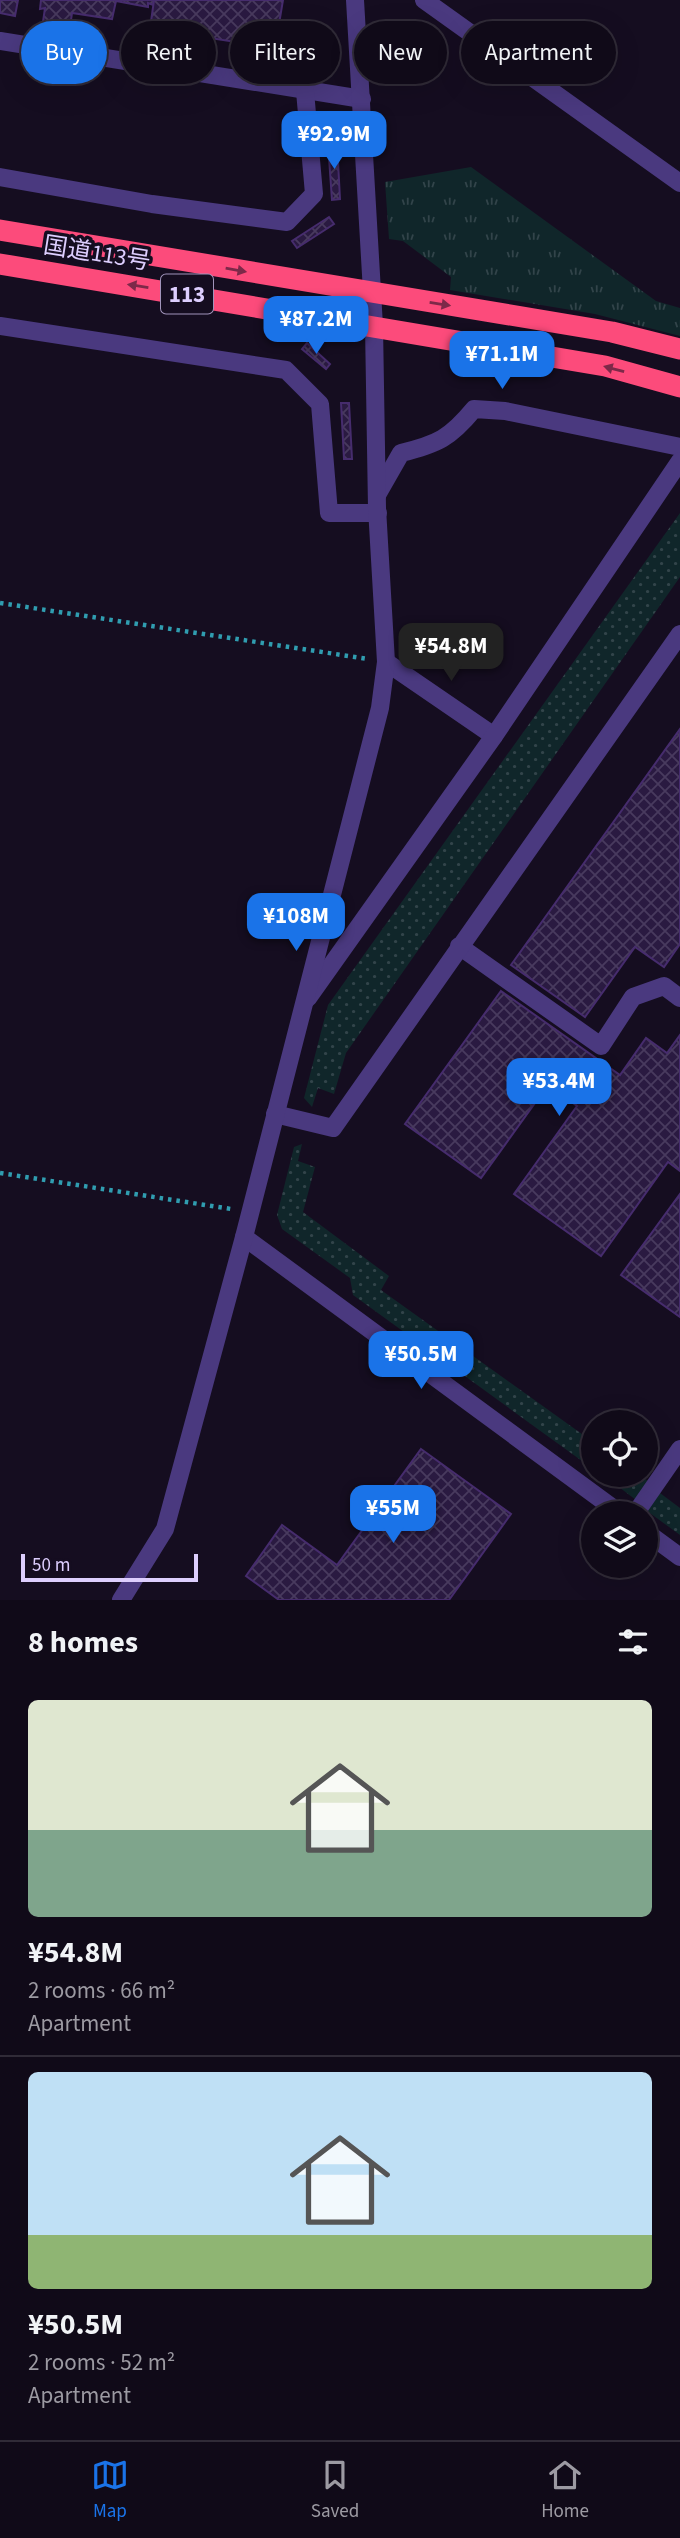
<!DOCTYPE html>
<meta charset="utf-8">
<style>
body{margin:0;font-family:"Source Sans 3","Noto Sans JP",sans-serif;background:#1e1825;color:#f1f3f6;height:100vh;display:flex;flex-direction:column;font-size:26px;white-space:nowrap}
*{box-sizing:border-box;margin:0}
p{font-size:23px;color:#9c9aa2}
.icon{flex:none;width:38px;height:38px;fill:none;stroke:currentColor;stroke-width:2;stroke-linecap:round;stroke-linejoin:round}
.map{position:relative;height:1600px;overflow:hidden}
.details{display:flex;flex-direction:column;background:#100a18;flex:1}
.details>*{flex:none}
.top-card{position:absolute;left:21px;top:21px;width:639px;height:63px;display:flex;gap:14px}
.buttons{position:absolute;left:581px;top:1410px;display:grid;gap:14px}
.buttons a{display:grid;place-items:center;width:77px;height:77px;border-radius:50%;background:#100a18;box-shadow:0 7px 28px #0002,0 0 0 2px #302b37;font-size:35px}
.scale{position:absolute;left:21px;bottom:18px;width:177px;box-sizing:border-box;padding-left:7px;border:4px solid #ddcefe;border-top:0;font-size:19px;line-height:24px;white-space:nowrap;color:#ddcefe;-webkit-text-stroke:5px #150d20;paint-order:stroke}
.price{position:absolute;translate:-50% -60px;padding:0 16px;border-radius:14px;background:#1a73e8;color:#fff;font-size:23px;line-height:46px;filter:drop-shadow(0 2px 4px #0008)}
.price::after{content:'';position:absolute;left:50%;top:42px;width:21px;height:16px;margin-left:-10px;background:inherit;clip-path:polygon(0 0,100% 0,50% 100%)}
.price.active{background:#222;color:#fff}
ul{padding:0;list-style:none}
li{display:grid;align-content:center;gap:14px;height:371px;padding:0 28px}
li+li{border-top:2px solid #302b37}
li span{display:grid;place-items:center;height:217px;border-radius:10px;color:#555}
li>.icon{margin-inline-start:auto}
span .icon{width:126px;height:126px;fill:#fffc;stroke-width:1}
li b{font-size:30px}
h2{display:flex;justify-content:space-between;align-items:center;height:84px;padding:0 28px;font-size:30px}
.pill{padding:0 24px;border-radius:32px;background:#100a18;box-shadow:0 7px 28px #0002,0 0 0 2px #302b37;font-size:24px;line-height:63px}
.pill.active{background:#1a73e8;color:#fff}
.menu{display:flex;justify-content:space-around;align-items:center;height:98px;border-top:2px solid #302b37;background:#100a18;font-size:19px;color:#9c9aa2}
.menu a{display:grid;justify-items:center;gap:4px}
.menu .active{color:#1a73e8}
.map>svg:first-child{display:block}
.grass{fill:url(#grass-dots)}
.park{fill:url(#park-tufts)}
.building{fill:url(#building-cross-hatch);stroke:#462c6d;stroke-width:2}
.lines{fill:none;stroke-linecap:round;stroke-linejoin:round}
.path{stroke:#309db0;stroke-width:4.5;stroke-dasharray:3.5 5;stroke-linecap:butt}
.minor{stroke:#4a397f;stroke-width:18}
.highway{stroke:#fc4b7b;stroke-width:21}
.oneway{fill:#7d2949}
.labels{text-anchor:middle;stroke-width:7;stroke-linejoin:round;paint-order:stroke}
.shield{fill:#150d20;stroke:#a194bb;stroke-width:2}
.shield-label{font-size:23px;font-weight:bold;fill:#ddcefe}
.street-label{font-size:24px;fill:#ddcefe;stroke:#150d20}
</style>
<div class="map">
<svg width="680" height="1600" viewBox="0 0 680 1600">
<defs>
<pattern id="grass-dots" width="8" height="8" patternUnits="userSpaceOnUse" patternTransform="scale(1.75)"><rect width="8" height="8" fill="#10262a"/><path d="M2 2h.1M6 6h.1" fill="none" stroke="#32444a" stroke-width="1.8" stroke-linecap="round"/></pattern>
<pattern id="park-tufts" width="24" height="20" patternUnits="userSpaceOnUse" patternTransform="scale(1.75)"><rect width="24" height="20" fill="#10262a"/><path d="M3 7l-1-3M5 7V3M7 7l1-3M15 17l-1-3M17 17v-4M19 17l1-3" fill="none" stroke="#32444a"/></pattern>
<pattern id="building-cross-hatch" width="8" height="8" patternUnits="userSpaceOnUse" patternTransform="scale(1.75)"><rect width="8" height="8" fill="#2a1a41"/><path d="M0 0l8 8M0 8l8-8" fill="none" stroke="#483a5e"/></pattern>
</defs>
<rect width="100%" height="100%" fill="#150d20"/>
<g class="grass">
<path d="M680,513V577L346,1053L334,1094L318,1088L312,1107L304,1098L328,1005Z"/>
<path d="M302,1144L298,1161L315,1167L303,1212L389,1276L381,1290L593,1442V1469L353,1295L350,1278L282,1229L277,1215L294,1147Z"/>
<path d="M603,1475H640L649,1482L636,1500Z"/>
<path d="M660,1493L680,1508V1535L647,1511Z"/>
</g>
<path class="park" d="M471,167L656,301L680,308V336L595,314L450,290L451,277L403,241L389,239L385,182Z"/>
<g class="building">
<path d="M0,0H18L15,16L0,13Z"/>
<path d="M41,0H154L153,5L148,3V7L116,1L112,19L72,13L70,27L43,22L45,8L40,9Z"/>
<path d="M154,0H283L275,48L150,29Z"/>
<path d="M337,143L340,199L332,200L328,144Z"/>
<path d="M329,217L334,224L297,248L292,241Z"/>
<path d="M307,343L330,364L326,369L302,349Z"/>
<path d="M341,403H349L352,459H344Z"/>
<path d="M680,729V944L664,967L635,947L585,1017L511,965Z"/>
<path d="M501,991L620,1075L646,1038L667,1053L680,1035V1171L668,1162L601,1256L514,1194L577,1106L548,1085L481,1178L405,1124Z"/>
<path d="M680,1194V1317L621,1275Z"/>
<path d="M421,1449L511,1514L449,1600H279L246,1576L282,1525L337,1565Z"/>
</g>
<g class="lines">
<g class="path">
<path d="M0,603L368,659"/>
<path d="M0,1173L231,1209"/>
</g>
<g class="minor">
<path d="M424,0L680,183"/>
<path d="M0,41L362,99"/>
<path d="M0,177L152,204L287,222L314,194L305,91"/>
<path d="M0,326L286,370L320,404L329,513H378"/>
<path d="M377,495L401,453C438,444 450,438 474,409L505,411L680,447"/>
<path d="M386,662L494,736"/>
<path d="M459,946L601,1046L633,997L664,986L680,998"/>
<path d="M308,998L494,736L680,461"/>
<path d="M275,1114L333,1128L680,634"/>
<path d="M244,1237L621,1514"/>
<path d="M635,1514L680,1449"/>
<path d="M646,1532L680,1557"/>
<path d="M121,1600L165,1529L244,1237L380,708L386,662L377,508L374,326L355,0"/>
</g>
<g class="highway">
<path d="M0,230L612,332L680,349"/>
<path d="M0,264L605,366L680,387"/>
</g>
</g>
<defs><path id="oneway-solid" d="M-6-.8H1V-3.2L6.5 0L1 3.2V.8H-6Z" transform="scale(1.75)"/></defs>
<g class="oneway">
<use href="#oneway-solid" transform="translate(236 270) rotate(10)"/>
<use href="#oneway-solid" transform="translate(138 286) rotate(-171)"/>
<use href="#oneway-solid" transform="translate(440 304) rotate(9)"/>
<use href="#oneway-solid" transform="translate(614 369) rotate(-165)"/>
</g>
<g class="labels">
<rect class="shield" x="161" y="274.5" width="52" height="39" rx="5"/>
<g class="shield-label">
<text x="187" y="302">113</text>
</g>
<g class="street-label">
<text transform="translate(97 253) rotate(9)" y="8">国道113号</text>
</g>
</g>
</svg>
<div class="buttons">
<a><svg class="icon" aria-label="locate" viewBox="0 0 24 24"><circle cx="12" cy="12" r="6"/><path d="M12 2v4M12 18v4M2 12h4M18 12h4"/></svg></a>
<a><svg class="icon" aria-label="layers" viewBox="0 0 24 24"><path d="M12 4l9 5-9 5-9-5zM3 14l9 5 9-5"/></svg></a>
</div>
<div class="scale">50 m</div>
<b class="price" style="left:334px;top:171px">¥92.9M</b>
<b class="price" style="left:316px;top:356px">¥87.2M</b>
<b class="price" style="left:502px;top:391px">¥71.1M</b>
<b class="price active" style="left:451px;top:683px">¥54.8M</b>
<b class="price" style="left:296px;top:953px">¥108M</b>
<b class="price" style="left:559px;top:1118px">¥53.4M</b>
<b class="price" style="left:421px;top:1391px">¥50.5M</b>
<b class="price" style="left:393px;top:1545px">¥55M</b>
<div class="top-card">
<a class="pill active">Buy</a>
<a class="pill">Rent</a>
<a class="pill">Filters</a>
<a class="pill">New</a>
<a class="pill">Apartment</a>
</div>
</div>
<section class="details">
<h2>8 homes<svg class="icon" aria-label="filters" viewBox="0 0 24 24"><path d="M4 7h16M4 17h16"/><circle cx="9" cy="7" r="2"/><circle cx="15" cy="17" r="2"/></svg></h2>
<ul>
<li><span style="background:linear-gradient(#dfe7d0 60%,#7fa58c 0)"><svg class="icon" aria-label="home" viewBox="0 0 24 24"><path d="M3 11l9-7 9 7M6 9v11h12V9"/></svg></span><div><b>¥54.8M</b><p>2 rooms · 66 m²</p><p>Apartment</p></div></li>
<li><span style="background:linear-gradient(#bfe0f5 75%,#8fb573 0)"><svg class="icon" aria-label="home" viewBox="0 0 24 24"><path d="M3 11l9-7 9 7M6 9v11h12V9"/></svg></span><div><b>¥50.5M</b><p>2 rooms · 52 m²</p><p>Apartment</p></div></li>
</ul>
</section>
<nav class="menu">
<a class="active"><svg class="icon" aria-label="map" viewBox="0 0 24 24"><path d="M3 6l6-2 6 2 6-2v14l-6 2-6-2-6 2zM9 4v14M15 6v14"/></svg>Map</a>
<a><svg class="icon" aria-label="saved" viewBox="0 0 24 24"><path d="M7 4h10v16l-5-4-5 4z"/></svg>Saved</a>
<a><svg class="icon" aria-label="home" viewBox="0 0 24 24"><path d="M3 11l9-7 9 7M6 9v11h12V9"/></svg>Home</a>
</nav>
